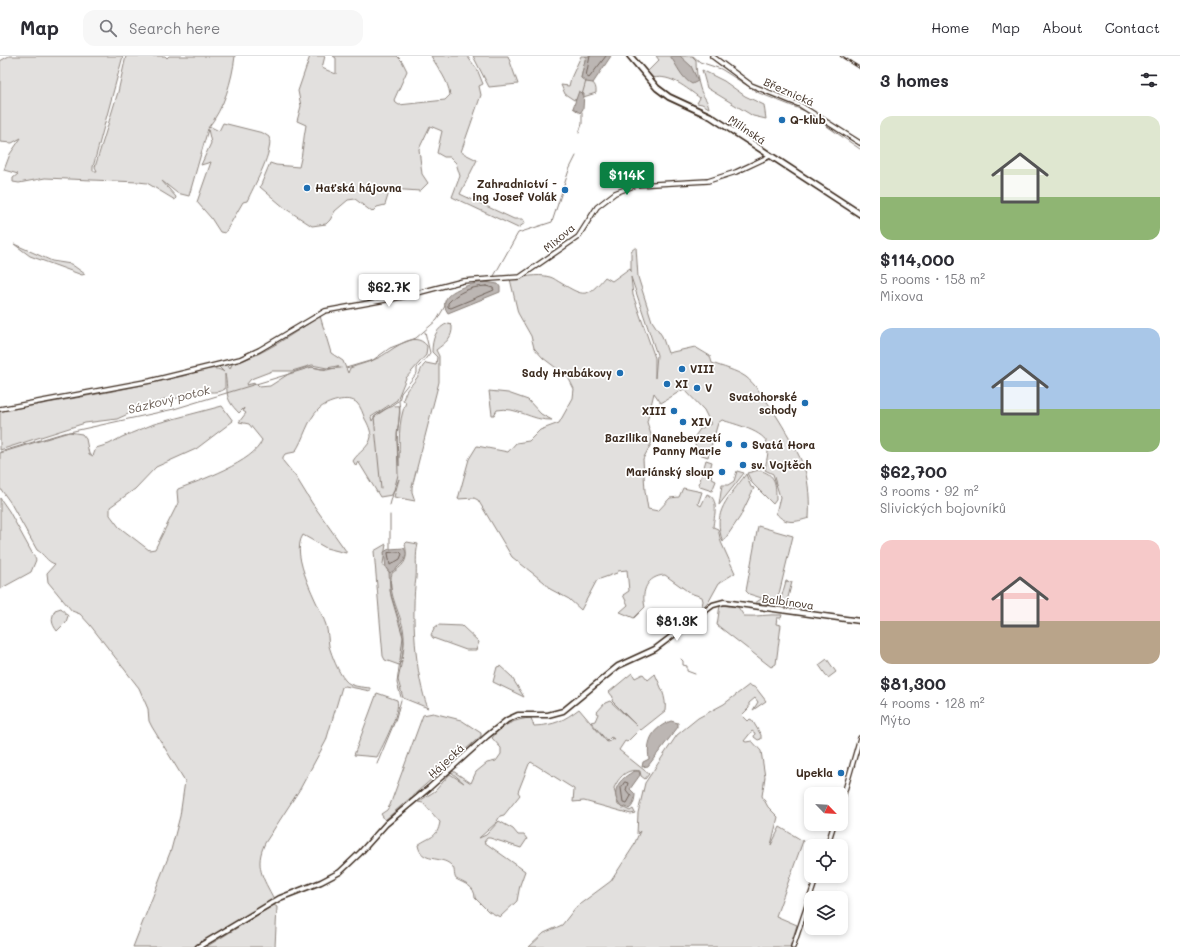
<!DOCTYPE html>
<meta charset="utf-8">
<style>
body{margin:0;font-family:Mali,sans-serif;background:#f7f7f7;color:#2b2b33;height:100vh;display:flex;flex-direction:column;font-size:15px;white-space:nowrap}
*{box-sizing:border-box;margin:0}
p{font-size:13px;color:#7c7c81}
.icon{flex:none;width:22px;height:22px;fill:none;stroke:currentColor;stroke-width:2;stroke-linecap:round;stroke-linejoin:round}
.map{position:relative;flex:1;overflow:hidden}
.details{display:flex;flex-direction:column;background:#fff;width:320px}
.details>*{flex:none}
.needle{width:26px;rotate:115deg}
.tools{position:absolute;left:804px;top:731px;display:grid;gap:8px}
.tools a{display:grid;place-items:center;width:44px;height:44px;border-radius:8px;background:#fff;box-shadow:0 2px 6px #0003;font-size:20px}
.price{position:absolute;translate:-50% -34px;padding:0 9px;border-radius:4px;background:#fff;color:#222;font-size:13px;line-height:26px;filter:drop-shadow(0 1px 2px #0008)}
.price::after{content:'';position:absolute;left:50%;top:24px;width:12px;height:9px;margin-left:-6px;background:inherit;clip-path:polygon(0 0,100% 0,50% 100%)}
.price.on{background:#0b8043;color:#fff}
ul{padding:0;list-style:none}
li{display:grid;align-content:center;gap:8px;height:212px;padding:0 20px}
li span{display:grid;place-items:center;height:124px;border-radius:12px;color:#555}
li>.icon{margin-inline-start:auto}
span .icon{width:72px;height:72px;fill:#fffc;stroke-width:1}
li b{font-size:17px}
h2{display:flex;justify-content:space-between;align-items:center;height:48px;padding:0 20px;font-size:17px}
header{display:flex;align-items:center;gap:24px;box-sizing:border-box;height:56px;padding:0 20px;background:#fff;border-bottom:1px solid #e1e1e2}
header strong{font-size:19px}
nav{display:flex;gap:22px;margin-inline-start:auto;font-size:14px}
.search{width:280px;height:36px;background:#f7f7f7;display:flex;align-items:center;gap:10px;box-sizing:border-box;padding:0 14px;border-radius:12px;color:#7c7c81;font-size:15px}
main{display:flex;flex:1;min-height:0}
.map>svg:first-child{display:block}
.green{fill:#e2e0de;stroke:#8e857e;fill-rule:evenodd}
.water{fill:#bcb6b3;stroke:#887e77}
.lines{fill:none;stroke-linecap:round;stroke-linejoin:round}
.shore{stroke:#6f625a;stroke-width:1}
.stream{stroke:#887e77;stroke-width:1}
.tertiary-casing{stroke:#3b2a1e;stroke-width:6}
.secondary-casing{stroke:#3b2a1e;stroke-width:7}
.primary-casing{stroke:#3b2a1e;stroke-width:8}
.tertiary{stroke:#fff;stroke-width:3.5}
.secondary{stroke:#fff;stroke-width:4}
.primary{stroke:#fff;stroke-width:4.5}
.rail-casing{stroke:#3b2a1e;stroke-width:2.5}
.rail{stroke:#fff;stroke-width:1;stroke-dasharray:3;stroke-linecap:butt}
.poi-dot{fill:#1f6fb2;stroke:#fff;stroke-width:1.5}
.labels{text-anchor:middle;stroke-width:3.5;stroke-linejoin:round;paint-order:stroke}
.street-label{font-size:11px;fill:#3b2a1e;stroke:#fff}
.poi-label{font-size:11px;font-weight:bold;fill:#3b2a1e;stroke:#fff;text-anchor:start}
.water-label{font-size:12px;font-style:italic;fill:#685b52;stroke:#fff}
</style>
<header>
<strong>Map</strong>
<div class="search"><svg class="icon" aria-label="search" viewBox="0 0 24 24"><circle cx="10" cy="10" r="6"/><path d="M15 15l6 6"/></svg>Search here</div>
<nav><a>Home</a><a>Map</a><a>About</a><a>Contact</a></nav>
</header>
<main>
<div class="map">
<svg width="860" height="891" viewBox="0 0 860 891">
<rect width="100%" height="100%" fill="#fff"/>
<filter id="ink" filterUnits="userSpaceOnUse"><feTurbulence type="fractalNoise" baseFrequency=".025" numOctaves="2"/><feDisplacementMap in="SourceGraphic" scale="8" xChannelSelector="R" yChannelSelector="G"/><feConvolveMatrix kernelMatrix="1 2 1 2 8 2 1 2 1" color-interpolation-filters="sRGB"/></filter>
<g filter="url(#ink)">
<g class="green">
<path d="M9,0H123L93,111V115H97L95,111L118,36L126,0H165L167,2L169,0H235C232,25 224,52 208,72L211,71L219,75L223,67L263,77L269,81C274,94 255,128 249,141L247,145L243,146L225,177L220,176L211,162L197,146L211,106L201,109L211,87L208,73L189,140L177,137L162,125L176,141L175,144L147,127L138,126L45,122L19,127L13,126V122L18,118L4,114L10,98L21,82L12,87L0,86V5Z"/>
<path d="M310,0H325L322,12L336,18V2L333,0H397L402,5L407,15L394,44L396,47L399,49L445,44L450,39C448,24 439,14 431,0H467L477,13L483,28L479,30L481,39L461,96L477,104L460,138L514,163H523L525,167L518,172L452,141L460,120L456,107L450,101H444L437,97L442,75L430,70L419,93L422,118L428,127L420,135L390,133L385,149L377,151L372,156L355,143L348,144L335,155L330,164L326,168L312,170L286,153L260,131L270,107L276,109L299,111C303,97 303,84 306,69L297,65L301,50L298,35Z"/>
<path d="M473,0H508L518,28L489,31Z"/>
<path d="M581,0H586L581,22C590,25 597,26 596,37L574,44L565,38L561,29L569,30L571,22Z"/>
<path d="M656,0H692L696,4C696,13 697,23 700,32C702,40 708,44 709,52L702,48L697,47L700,42C686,32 671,18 653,22L647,16L659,4Z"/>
<path d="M702,14L724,25L745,40L764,49L766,63L753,60L707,32Z"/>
<path d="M14,188L52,205L71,208L85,218L82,219L30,200Z"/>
<path d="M636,191L638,221L644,240L652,265L662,280L668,297L695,291L710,300L712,307C722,311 736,314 746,321C763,334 796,390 804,411C809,426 810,447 809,462C796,466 785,469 776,457L780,441L773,418L765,414C766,406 769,396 768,389C765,375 734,368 722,364L718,367L708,401L699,398L693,383L700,373L711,368L704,354L684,333L661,347L654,337L647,366L652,382L651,388L643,403L645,435L648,453L658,455L670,442L679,441L683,432L702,436L698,448L701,450L707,438C720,443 714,460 713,471L718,473L721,486L735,517L719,527L708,547L701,554L703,545L702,541L690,537L665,519C647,520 641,535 645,551L634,562L620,556L628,549L623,539L629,535L627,514L618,515L617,517L597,524L581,554L569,543L550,533L544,526L512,501L478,444L474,442L458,443L469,403L477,390L508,396L516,387L529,385L540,374L559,367L573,342L574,333L568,321L543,302L534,292L531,280L518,257L510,223C523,222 536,217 550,221C554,222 557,225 561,227C584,241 587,242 605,221L612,225L630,212L631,216V195ZM631,221L657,299L655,322V302L633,239Z"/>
<path d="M320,260L331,297L343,305L348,317L350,312C360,308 371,306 380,301C393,294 414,273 427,290L426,299L406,322L397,344L371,361L372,365C375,357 392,348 400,350L397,385L399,410C400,387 397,368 406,346L403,344C407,330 409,333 416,323C421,317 420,312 426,307L436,309L437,301L432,296C432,283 436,271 449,267L452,270C453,282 445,287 436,294L439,300V326L412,431V436L415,445L394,441L399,423L392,439L380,441L358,405L356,410L353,405C358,396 369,392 371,381C371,375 368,368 365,363C363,358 361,351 357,347C349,339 326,346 319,353C307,364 304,383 295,396L285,398L283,401V405L296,421L312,447L346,495V497L326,492L303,479C289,500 319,548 326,569C328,576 328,583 329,590C332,600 338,616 345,624C350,631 363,631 370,632V635L345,630L342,631L326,685L300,733L265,787C254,810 263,822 274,843L194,891H133L171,794L180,760L185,725L152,671L149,665L148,653L139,632L90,569L80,558L72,555L48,526L47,517L55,508C47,506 44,498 37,494L10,446L0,432V397L69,376L82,378L86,383L89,398L93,400L96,392L109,388L122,381L154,368L222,350L233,365L196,393L156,411L135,433L110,451V459L119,471L149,494L155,493L178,447L177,435L178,433C198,425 255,406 262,384L249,368L239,366L246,357L243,355L244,352L239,357C223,341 229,338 225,318V333C216,339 203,334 191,336C183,339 173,346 164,343L158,348L137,354L117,363L85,367L0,394V355C61,345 123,334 183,320C194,317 214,308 224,316L219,311L227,308L230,313L232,308C264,299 292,278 320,260ZM312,309L327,312L337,310L339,311L327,314L313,311H307L290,317L270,330L259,331L255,327L246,329L251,323L272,315H292Z"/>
<path d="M489,335L508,337L528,344L541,358L552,364C531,365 517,350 497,354L494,359H492Z"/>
<path d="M706,404L712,406L709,417H711L712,423L716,425L712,435L700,431L699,428Z"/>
<path d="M759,414C776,419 776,427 776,444L773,448L752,427L747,417Z"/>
<path d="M737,415L744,417L719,449L722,429H728L734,425Z"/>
<path d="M746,418L751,431L754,432L740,461L723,486C711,455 729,442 746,418Z"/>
<path d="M0,442L9,455L36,504L31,516L0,533Z"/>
<path d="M758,470L793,480L777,546H780L786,525L792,526L786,549L782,548L783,550L755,547L761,543L768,544L749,538L746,535Z"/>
<path d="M407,486L418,488C415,499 417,510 416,522C411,555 415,621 428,652L403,642L398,624L402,604L399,609L385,604L383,600L374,495L386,488L383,508L389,516L390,535L402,573L404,586L402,603C404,592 405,583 403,572C399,554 387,536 392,517C406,508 408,503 405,488Z"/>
<path d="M720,549L738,551L744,560C757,561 768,558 782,559L781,562H777L776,568L781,569L776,608L771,611L717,569Z"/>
<path d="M61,552L68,560L66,566L57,575C51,567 51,563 55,554Z"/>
<path d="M438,569L462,570L479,586L476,594H466L433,582L431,579L434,572Z"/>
<path d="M827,603L836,616L828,622L819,609Z"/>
<path d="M500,610L511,620L524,641L493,626L497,611Z"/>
<path d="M632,617L635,622L643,618L648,624L655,618C660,629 667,642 665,655L641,674L640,673L627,686L625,685L619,694L649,718L645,723L641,720L640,715C627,712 619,721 614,732L618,749L630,755L633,753L635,757L631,758L584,745L573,746L574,733L531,706L529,708L518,736L520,739L504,759L500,760L496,767L479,782L486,779L499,765L513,773L518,779H524L527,783L521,792L490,782H487L484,786L525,815L520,829L517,845L500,861L488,855L475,842C475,830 465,828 456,823C453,818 456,813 451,809C441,799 421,808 418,789C430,780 437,783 440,766L423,747L418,746L435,735L450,718L464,727L451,716L453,715L471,727L476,716L487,707L496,705L501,698V692L492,682C501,669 516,663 531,662L534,670C555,669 563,665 579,653L607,686L610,685L612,682L614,683L611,681L607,685L591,666L595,665L598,658L597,656L605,647L610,645L637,670L612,645L613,641L609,636Z"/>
<path d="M749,629L756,632L766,645L753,654L758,646L755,642L749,647V652L742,659L748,665L750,663L752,664L761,679V683L758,684L754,681L755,677L752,675L744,685L746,686L752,685L761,695L765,721L762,740L768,751L778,761L771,789L780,771L803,785L776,860L797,869L790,891H761V889L760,891H529L544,877L562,869L576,851L611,825L633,791L640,775L637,778L638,757L645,727L677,679L698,662L724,648Z"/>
<path d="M377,637L397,644C401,656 383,689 377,701L354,699Z"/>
<path d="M433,657L461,664L481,677V680L385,764L381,758L387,754L390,749L423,659Z"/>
<path d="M274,849L277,851L275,891H206Z"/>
</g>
<g class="water">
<path d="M586,0H611L593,27L586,26L581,22Z"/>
<path d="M670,0H680L691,10L698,25L692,28C681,22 677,9 670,0Z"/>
<path d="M579,35L584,38L583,53L580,57L573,52Z"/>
<path d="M485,226L498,228L500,231V236L448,257C433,237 471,227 485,226Z"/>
<path d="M404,492C411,502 398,512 390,517L386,512L384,496L389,493Z"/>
<path d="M671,665L678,667V671L648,710L642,711L643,706L649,703C646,684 653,672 671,665Z"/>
<path d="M635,715H639L640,719L630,733L635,738C635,743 633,751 629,753L626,751L622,752C608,737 619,722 635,715Z"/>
</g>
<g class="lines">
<g class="shore">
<path d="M590,0L586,20L589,22L606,0"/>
<path d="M486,230L493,232L494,234L451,252L448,251V247C458,236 470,231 486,230Z"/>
<path d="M400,496L402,498L400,503L390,509L388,497Z"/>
<path d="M625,726L628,727L626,734L631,740L627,747L623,746L621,732Z"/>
</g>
<g class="stream">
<path d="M693,0L700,6L721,13L759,37L805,55L860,93"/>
<path d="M582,39L586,25"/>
<path d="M579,77L582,68V56"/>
<path d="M494,220L518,177L552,166L569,114L576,100"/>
<path d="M423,306L430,297L425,276"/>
<path d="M346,312L373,304L390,292L416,282L437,264L445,250"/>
<path d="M0,396L60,378L174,353L312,311L321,313L341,312"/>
<path d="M381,433L374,361L398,345"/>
<path d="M390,449L398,419L397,378L400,357L399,345L401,337L417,317V312L421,308"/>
<path d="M390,493V459"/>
<path d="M390,517L391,540L403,581L397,627L401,641"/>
<path d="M681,603L683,605V609L687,610V615L695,618"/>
<path d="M377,708L395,665L401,644"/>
</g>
<defs>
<g id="tertiary">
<path d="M712,0L751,29L800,49L860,87"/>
<path d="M0,353L150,325L240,303L259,294L325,255L402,241L463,225L520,221L578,181L597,151L615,137L636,129L708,125L736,116L770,100"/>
<path d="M841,748L860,682"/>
<path d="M827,790L834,768"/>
<path d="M793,891L817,820"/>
</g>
<path id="secondary" d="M198,891L280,842L321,826L340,816L360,797L386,768L429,732L487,680L507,664L518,659H548L563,655L618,610L655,593L713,549L724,546L860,565"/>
<path id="primary" d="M630,0L657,32L669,41L710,60L860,158"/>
</defs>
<use href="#tertiary" class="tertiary-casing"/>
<use href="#secondary" class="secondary-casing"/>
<use href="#primary" class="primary-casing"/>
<use href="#tertiary" class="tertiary"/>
<use href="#secondary" class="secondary"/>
<use href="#primary" class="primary"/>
<defs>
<path id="rail" d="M841,0L860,12"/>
</defs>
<use href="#rail" class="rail-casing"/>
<use href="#rail" class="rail"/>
</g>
</g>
<g class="poi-dot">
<circle cx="782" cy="64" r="4"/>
<circle cx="307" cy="132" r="4"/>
<circle cx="565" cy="134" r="4"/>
<circle cx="682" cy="313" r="4"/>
<circle cx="620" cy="317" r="4"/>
<circle cx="667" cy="328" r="4"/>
<circle cx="697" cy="332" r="4"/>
<circle cx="805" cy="347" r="4"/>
<circle cx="674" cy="355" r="4"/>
<circle cx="683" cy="366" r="4"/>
<circle cx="729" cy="388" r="4"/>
<circle cx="744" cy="389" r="4"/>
<circle cx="743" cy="409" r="4"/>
<circle cx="722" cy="416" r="4"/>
<circle cx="841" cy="717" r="4"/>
</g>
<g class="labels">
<g class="street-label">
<text transform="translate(789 36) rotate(24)" y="4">Březnická</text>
<text transform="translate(747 74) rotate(34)" y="4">Milínská</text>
<text transform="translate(559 182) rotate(-40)" y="4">Mixova</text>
<text transform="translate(788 546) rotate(8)" y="4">Balbínova</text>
<text transform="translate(446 705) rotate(-43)" y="4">Hájecká</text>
</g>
<g class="poi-label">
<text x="790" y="68">Q-klub</text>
<text x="557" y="132" text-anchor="end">Zahradnictví -<tspan x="557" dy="13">ing Josef Volák</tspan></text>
<text x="315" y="136">Haťská hájovna</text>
<text x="690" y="317">VIII</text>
<text x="612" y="321" text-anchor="end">Sady Hrabákovy</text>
<text x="675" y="332">XI</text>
<text x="705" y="336">V</text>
<text x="797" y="345" text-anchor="end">Svatohorské<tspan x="797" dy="13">schody</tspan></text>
<text x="666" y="359" text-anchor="end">XIII</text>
<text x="691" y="370">XIV</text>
<text x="721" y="386" text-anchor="end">Bazilika Nanebevzetí<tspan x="721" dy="13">Panny Marie</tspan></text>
<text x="752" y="393">Svatá Hora</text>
<text x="751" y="413">sv. Vojtěch</text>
<text x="714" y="420" text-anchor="end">Mariánský sloup</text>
<text x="833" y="721" text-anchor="end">Upekla</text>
</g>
<g class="water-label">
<text transform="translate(169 344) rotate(-14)" y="4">Sázkový potok</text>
</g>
</g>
</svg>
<div class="tools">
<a><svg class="needle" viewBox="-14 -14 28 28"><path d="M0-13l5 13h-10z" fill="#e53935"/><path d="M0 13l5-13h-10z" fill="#7c7c81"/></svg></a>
<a><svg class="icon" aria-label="locate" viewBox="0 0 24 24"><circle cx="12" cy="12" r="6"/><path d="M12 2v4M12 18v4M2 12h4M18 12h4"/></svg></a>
<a><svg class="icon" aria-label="layers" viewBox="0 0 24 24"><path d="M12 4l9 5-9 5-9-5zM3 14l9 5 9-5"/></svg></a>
</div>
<b class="price on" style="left:627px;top:140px">$114K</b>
<b class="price" style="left:389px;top:252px">$62.7K</b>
<b class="price" style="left:677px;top:586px">$81.3K</b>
</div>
<section class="details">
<h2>3 homes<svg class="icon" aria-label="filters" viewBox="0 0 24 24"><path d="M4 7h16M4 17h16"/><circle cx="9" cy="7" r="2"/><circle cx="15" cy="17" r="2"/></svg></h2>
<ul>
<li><span style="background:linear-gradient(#dfe7d0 65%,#8fb573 0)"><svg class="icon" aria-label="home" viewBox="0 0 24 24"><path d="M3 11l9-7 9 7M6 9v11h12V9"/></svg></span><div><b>$114,000</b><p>5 rooms · 158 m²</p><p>Mixova</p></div></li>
<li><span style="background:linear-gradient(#a9c7e8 65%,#8fb573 0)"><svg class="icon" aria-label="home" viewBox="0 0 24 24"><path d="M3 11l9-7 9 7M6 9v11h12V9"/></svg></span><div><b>$62,700</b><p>3 rooms · 92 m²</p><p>Slivických bojovníků</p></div></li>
<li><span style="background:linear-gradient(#f6c9c9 65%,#b9a48a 0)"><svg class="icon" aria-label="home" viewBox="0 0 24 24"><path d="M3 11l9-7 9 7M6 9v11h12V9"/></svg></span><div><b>$81,300</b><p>4 rooms · 128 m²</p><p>Mýto</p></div></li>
</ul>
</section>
</main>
